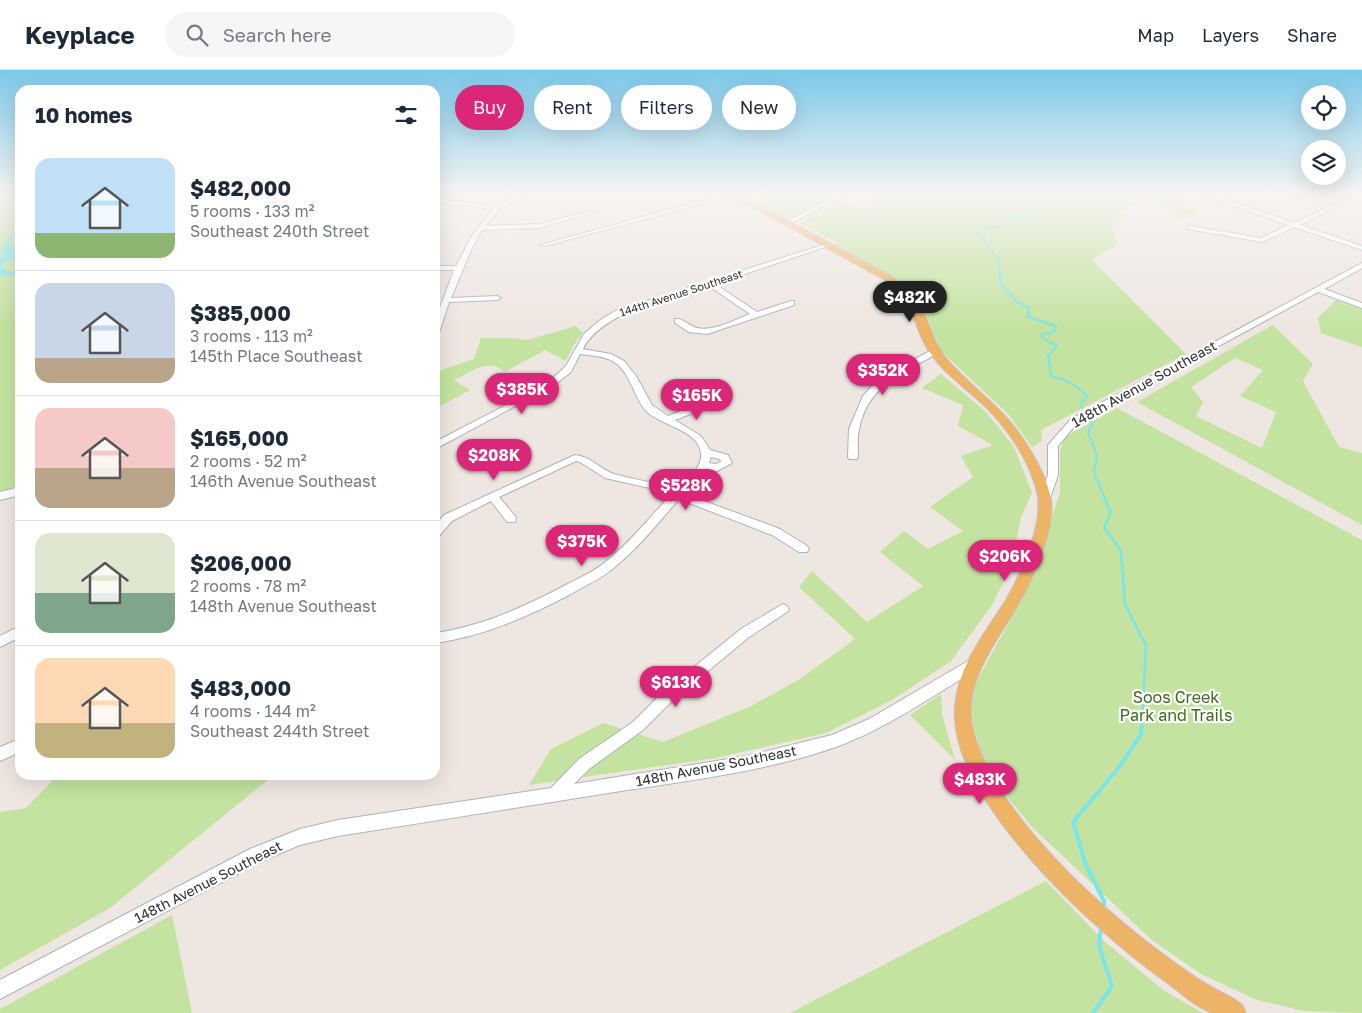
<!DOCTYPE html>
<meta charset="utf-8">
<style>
body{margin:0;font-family:"Golos Text",sans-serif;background:#f6f6f7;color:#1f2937;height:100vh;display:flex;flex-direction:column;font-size:19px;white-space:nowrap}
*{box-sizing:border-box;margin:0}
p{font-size:16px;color:#747a83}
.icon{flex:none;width:28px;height:28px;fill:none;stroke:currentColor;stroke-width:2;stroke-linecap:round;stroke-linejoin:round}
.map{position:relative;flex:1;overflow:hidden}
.panel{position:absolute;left:15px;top:15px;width:425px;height:695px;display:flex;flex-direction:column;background:#fff;border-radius:15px;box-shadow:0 5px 20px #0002}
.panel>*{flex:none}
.banner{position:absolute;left:455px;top:15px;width:475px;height:45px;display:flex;gap:10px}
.buttons{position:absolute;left:1301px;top:15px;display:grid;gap:10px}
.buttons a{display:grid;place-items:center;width:45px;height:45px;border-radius:50%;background:#fff;box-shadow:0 5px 20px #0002;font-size:25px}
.price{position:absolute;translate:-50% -42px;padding:0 11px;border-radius:18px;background:#db2777;color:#fff;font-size:16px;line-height:32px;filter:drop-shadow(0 1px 2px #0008)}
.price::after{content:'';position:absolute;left:50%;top:30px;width:15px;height:11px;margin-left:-8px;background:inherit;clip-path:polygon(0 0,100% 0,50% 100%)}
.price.active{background:#222;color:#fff}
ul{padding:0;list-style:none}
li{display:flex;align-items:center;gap:15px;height:125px;padding:0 20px}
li+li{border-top:1px solid #e0e1e3}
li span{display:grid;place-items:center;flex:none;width:140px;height:100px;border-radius:15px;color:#555}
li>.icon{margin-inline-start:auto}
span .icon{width:60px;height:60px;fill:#fffc;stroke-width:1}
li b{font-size:21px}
h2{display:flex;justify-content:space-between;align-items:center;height:60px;padding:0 20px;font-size:21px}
.pill{padding:0 18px;border-radius:22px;background:#fff;box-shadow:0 5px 20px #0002;font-size:18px;line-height:45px}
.pill.active{background:#db2777;color:#fff}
header{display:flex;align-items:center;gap:30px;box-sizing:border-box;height:70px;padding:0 25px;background:#fff;border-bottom:1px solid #e0e1e3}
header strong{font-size:24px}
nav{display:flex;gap:28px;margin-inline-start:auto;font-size:18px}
.search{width:350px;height:45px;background:#f6f6f7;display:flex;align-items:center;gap:12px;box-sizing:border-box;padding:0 18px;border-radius:28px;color:#747a83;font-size:19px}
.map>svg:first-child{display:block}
.green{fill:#c4e3a0;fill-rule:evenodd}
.water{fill:#79e5ec}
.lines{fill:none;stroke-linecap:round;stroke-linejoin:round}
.stream-far2{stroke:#79e5ec;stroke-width:2}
.stream-far1{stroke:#79e5ec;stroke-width:2.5}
.stream{stroke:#79e5ec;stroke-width:4}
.minor-casing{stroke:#aeb2b9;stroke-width:2}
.major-casing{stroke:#c4c4c4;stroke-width:2}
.minor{fill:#fff;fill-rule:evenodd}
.major{fill:#edb367;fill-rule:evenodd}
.labels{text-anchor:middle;stroke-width:4.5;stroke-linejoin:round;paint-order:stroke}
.far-street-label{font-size:11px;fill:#2e2e2e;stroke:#fff}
.street-label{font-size:14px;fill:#2e2e2e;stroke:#fff}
.near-park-label{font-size:16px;fill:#3d6b1e;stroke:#fff}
</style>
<header>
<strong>Keyplace</strong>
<div class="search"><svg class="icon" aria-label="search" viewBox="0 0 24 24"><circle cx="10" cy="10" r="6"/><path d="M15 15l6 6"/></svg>Search here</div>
<nav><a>Map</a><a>Layers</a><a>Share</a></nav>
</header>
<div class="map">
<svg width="1362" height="943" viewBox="0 0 1362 943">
<rect width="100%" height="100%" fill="#eee6e1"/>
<g class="green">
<path d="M0,124H20V405L11,423L0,426Z"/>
<path d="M768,124H839L787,152L751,132Z"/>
<path d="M875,124H1187L1170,134L1196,141L1194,147L1177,149C1157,125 1145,130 1118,141L1127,145L1111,154L1117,174L1092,190L1186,284L1041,360L1042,371L1032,377L1009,345L942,282L918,227L910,217L833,175L838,173L799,153L837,133L866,139L878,134L879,127Z"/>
<path d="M1336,230L1362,239V277L1321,263L1318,248Z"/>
<path d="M1273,255L1313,294L1303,311L1339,377L1362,383V455L1137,332ZM1235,288L1263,300L1240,326L1276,342L1262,378L1196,346L1203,332L1191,317Z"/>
<path d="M576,256L583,263L573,276L566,291L545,280L505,302C488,287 473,301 454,310L470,320L435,339V302L474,289L481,268H513L527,270Z"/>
<path d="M941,304L986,342L1014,377L1032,423L1021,447L1011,497L992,535L951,591L892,630L826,663L716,688L529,715L551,679L603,653L663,672L751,636L800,609L855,569L799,517L812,501L867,552L923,516L880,482L904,461L928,479L963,461L930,437L973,407L961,386L993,375L958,356L963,335L922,318Z"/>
<path d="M1117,338L1362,470V943L1304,941L1257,930L1201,904L1152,870L1032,757L995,712L983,687L973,657L972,636L975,614L1022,529L1041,480L1060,423V383L1064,367Z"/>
<path d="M941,624L942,644L955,690L910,645Z"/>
<path d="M58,705H274L110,838L0,900V742L26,738Z"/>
<path d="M1046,811L1105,872L1163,920L1203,943H790Z"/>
<path d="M172,845L192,943H0V939Z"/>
</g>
<path class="water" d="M20,159L8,174L20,176V188L6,191L1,196L7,201H20V220L16,205L0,206C0,182 0,171 20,159Z"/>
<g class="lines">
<g class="stream-far2">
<path d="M1034,124L1020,127L1021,137L1035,143L1032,148L1007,147L999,156L987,159L983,170L998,190L1001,214L1017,232L1029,238L1028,247L1056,256L1054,262L1043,264L1042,268L1057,276L1048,286L1051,306C1066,309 1077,315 1087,326L1081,334L1082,338"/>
<path d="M1091,350L1092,355L1088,362L1097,385L1094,403L1104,426"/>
</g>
<path class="stream-far1" d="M1103,425L1111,442L1104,458L1121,480L1125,534L1146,576L1142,650"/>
<g class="stream">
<path d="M1104,837V831L1086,795L1073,752L1121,695L1141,664L1142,649"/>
<path d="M1093,943L1112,916L1099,876L1101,858"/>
</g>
<defs>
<g id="minor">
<path d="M519,124H527L499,140L485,156L539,154L593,140L596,142L539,158L482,160L471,180L451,228L497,226L501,228L497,230L449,232L439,263L435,265V251L454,200H435V196H456L473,164L493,139L435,133V129L497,136Z"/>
<path d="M727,124L735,125L545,176L540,175Z"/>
<path d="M839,124H848L788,155L783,154Z"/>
<path d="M1200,124H1210L1294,153L1334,134H1338V136L1300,155L1362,176V180L1294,157L1262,172L1188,159V157L1190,156L1261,168L1288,155Z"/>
<path d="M823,175L828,176L715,214L757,242L791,231H794V235L707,264L689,262L675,253V249C684,248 689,256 697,258C713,262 734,250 750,244L709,216C670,229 602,241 583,279L611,284L624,291L636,306L652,335L668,346L715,328H721V332L675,350L701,366L710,380L728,385L732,393L717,401L706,399L685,424L780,459L807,476L809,479L807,482H799L772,465L679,429C659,452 640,476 616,496C603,508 586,515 571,524C527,547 484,566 435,573V563C482,556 522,538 564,516C579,508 596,501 609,489C632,470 650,447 670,426L650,418L605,408L580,392L576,391L499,427L515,446L516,449L515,452H507L491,431L452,451L439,466L435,467V456L444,445L575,385C592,387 599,399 614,404C635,410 655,412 676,420C685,411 703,398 701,383C698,359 660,356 645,340C634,326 631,306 617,294C607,286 593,286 580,284L571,302L553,316L435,379V372L537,319L553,308L566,296L584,264L599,251L615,241ZM711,387L720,389L721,392L716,394L709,393Z"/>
<path d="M1362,193V198L1324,219L1362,233V238L1318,222L1077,353L1058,376V405L1049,431H1041L1040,428L1048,405V375L1071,349Z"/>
<path d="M934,279L937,280V284C903,302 866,317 859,360C857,368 858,378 858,387L857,389H849L848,387L849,359L863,326L873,315L896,299Z"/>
<path d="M20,417V425L0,430V422Z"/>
<path d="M783,534L787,536L789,539L787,542L749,567L672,631L643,660L589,699L574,714L747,686L832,665L869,649L968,591L973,590L978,591L980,595L978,599C932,626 886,659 836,677C767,701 693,710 621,721C527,736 432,751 338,766L300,775L262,791L0,929V910L250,779L300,759L338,750L551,718L579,689L633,652L662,623L741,559Z"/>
<path d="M20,556V567L0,577V566Z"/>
<path d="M20,669V682L0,691V677Z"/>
</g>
<path id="major" d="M729,124H739L891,206C900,213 909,219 915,228C930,249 932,274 950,293C978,323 1004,338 1027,375C1037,391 1048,411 1051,430C1053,445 1049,461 1044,476C1037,498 1027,520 1015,540C993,577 960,617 974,664C998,746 1100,838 1167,887C1181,897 1195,908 1210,916C1219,922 1234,927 1242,935C1243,936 1245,941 1246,943C1236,943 1222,943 1213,943C1197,938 1182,924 1169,914C1099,865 947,729 955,636C959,594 984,565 1006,530C1016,513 1024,494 1031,474C1036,459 1040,443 1038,427C1031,390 1004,352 976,328C959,313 941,300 929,281C909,250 920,236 885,210Z"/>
</defs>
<use href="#minor" class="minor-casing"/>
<use href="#major" class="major-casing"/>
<use href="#minor" class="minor"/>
<use href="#major" class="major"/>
</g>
<linearGradient id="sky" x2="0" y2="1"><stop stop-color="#7bc8ea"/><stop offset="0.48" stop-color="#f7f4f2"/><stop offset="1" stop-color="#f7f4f2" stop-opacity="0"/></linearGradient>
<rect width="1362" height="256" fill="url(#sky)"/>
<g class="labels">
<g class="far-street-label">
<text transform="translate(681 223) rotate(-18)" y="4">144th Avenue Southeast</text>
</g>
<g class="street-label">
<text transform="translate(1144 314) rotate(-29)" y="5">148th Avenue Southeast</text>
<text transform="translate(716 696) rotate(-11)" y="5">148th Avenue Southeast</text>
<text transform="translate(208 812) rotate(-27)" y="5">148th Avenue Southeast</text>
</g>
<g class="near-park-label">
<text x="1176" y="633">Soos Creek<tspan x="1176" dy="18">Park and Trails</tspan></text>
</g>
</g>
</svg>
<div class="buttons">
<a><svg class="icon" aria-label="locate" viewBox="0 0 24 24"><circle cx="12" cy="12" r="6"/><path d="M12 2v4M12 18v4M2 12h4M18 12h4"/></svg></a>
<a><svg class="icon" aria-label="layers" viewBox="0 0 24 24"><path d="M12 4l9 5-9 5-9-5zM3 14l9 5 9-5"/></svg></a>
</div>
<b class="price active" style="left:910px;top:253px">$482K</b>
<b class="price" style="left:883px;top:326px">$352K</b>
<b class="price" style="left:522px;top:345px">$385K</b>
<b class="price" style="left:697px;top:351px">$165K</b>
<b class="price" style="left:494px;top:411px">$208K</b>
<b class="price" style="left:686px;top:441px">$528K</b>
<b class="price" style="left:582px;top:497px">$375K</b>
<b class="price" style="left:1005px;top:512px">$206K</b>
<b class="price" style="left:676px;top:638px">$613K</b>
<b class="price" style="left:980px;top:735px">$483K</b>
<div class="banner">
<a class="pill active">Buy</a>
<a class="pill">Rent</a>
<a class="pill">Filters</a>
<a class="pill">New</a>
</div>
<section class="panel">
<h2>10 homes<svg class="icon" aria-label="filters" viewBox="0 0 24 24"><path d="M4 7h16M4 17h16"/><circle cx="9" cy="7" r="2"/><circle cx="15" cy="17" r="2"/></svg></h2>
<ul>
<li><span style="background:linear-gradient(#bfe0f5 75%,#8fb573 0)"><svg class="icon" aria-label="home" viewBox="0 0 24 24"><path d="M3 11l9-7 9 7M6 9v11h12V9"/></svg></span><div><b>$482,000</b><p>5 rooms · 133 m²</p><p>Southeast 240th Street</p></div></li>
<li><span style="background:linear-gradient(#c9d6e8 75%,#b9a48a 0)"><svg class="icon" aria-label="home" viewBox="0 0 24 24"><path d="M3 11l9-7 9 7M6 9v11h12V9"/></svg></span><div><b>$385,000</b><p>3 rooms · 113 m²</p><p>145th Place Southeast</p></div></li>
<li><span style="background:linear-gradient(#f6c9c9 60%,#b9a48a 0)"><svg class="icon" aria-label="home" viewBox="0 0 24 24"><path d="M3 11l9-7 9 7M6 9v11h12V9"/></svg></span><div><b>$165,000</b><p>2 rooms · 52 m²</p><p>146th Avenue Southeast</p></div></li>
<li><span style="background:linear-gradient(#dfe7d0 60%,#7fa58c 0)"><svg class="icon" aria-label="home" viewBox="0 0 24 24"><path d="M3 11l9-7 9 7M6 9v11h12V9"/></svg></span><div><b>$206,000</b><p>2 rooms · 78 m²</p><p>148th Avenue Southeast</p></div></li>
<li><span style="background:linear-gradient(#ffd9b3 65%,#c2b280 0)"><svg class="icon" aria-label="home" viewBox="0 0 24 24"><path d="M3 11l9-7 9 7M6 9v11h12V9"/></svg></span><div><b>$483,000</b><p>4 rooms · 144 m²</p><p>Southeast 244th Street</p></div></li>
</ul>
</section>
</div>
